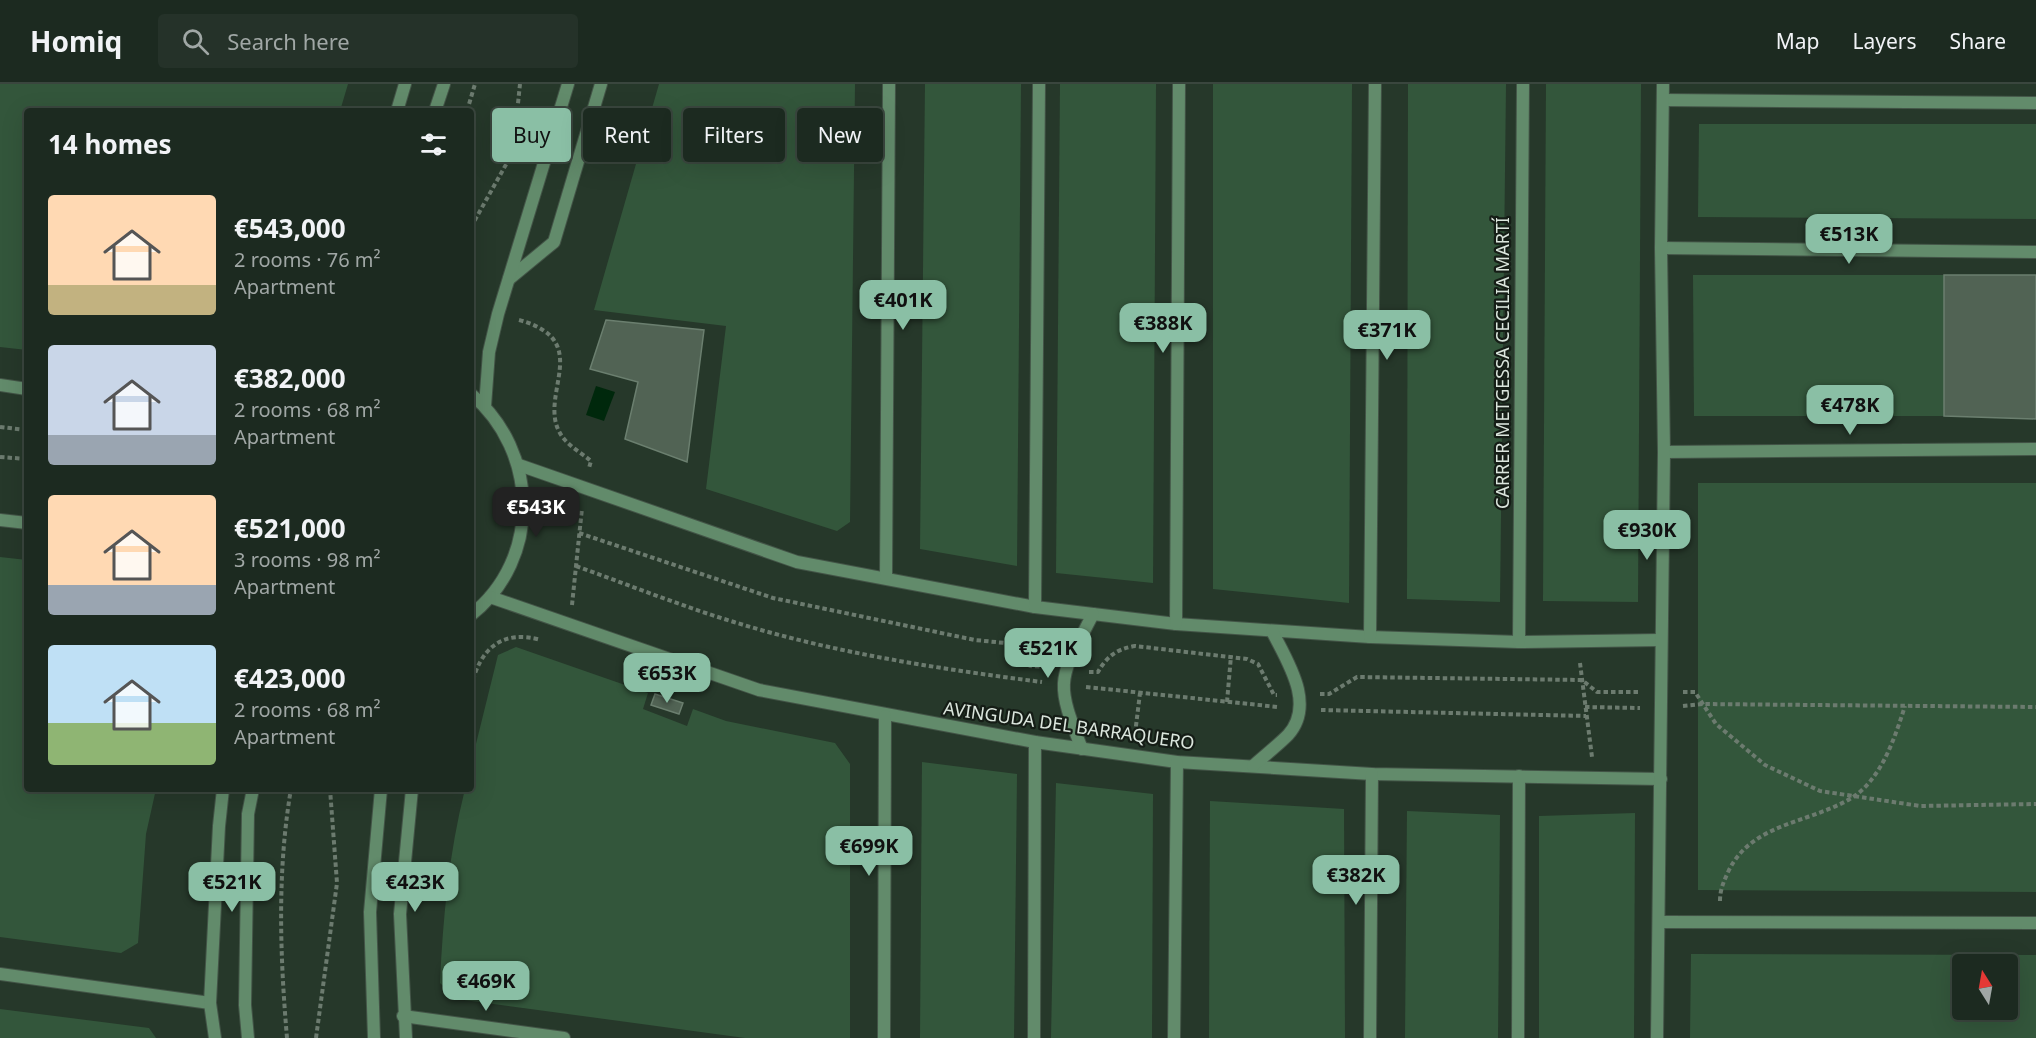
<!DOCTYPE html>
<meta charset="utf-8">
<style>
body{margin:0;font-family:"Noto Sans",sans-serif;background:#253229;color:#f1f3f6;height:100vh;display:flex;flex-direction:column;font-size:22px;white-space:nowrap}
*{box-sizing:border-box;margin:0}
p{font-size:20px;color:#a0a7a5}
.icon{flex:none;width:33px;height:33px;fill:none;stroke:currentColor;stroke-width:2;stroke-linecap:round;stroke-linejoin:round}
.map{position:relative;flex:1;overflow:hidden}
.sheet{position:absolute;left:24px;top:24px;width:450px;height:684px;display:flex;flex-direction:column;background:#1c2a20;border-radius:6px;box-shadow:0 6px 24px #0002,0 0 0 2px #3a463e}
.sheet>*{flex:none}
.guide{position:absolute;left:492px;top:24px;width:570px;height:54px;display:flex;gap:12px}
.needle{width:39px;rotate:349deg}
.controls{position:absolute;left:1952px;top:870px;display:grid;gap:12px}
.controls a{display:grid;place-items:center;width:66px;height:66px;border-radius:6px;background:#1c2a20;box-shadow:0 6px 24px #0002,0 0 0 2px #3a463e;font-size:30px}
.price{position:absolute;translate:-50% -51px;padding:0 14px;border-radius:12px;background:#8abfa5;color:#111;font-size:20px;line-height:39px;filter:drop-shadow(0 2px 3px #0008)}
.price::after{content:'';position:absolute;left:50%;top:36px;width:18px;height:14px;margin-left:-9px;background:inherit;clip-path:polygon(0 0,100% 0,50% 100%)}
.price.selected{background:#222;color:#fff}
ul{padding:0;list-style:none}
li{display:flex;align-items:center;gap:18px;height:150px;padding:0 24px}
li span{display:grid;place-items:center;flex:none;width:168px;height:120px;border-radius:6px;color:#555}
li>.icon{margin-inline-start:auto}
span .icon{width:72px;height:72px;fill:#fffc;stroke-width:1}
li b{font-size:26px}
h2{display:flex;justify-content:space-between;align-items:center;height:72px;padding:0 24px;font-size:26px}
.pill{padding:0 21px;border-radius:6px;background:#1c2a20;box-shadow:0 6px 24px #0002,0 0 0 2px #3a463e;font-size:21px;line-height:54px}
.pill.selected{background:#8abfa5;color:#111}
header{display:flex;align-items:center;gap:36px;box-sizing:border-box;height:84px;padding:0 30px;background:#1c2a20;border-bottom:2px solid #3a463e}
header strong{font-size:28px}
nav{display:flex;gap:33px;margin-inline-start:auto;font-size:21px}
.search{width:420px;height:54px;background:#253229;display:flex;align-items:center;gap:15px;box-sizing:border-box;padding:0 21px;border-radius:6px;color:#a0a7a5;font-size:22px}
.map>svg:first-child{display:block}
.green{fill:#33563b;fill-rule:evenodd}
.water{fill:#00280c}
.building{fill:#516354;stroke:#6b7f6f;stroke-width:1.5}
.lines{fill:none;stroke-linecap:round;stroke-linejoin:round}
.pedestrian-casing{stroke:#435447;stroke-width:14}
.minor-casing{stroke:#435447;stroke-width:14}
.path{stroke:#6c7b6f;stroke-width:4;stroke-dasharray:4.5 3;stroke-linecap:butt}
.pedestrian{stroke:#628b6b;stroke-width:12}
.minor{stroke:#628b6b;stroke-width:12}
.labels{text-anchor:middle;stroke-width:4.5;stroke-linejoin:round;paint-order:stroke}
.street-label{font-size:18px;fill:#dbe6dd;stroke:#151d16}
</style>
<header>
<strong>Homiq</strong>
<div class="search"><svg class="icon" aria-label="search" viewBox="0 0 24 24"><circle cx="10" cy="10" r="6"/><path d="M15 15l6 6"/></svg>Search here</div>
<nav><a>Map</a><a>Layers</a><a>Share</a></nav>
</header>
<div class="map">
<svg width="2036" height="954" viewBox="0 0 2036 954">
<rect width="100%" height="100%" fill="#26382a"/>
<g class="green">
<path d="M0,0H348L340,27H27V266L0,263Z"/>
<path d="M659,0H855L850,438L837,447L706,405L726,242L594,226Z"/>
<path d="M925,0H1021L1017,482L920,465Z"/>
<path d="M1060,0H1156L1153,499L1056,489Z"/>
<path d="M1213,0H1352L1349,519L1213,505Z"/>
<path d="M1408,0H1506L1500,518L1407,515Z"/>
<path d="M1546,0H1641L1638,518L1543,517Z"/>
<path d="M1699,40H2036V135L1698,133Z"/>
<path d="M1693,191H1944V332H1694Z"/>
<path d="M1698,399H2036V808L1698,806Z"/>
<path d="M0,473L27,476V705H156L146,750L138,859L121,869L0,853Z"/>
<path d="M516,563L648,609L643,625L687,642L693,625L726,637L835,659L850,680V954H745L457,915L440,899C443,833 449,769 465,705H471V680L498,571Z"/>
<path d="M922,678L1017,690L1014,954H920Z"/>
<path d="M1056,699L1153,710L1152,954H1051Z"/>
<path d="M1210,717L1344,725L1345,954H1209Z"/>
<path d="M1407,727L1500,731L1498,954H1405Z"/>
<path d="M1635,729L1634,954H1539V732Z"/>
<path d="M1691,870L2036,871V954H1690ZM1962,880H2007V926H1962Z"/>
<path d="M0,925L149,944L156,954H0Z"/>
</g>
<path class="water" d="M596,302L615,308L604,337L586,331Z"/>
<g class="building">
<path d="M1944,191H2036V335L1944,332Z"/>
<path d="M606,236L704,246L687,378L625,355L638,298L590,285Z"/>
<path d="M655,610L683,619L679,630L651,621Z"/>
</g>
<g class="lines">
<defs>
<g id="pedestrian">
<path d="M1661,838L2036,839"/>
<path d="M1518,954L1519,692"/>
</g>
<g id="minor">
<path d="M1663,16L2036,19"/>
<path d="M397,27L405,0"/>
<path d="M435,27L444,0"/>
<path d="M1661,164L2036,168"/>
<path d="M509,195L554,158L601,0"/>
<path d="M0,301L27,305"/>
<path d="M471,310C539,367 542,475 471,531"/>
<path d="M485,322L489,268L498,230L568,0"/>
<path d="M1664,368L2036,365"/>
<path d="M519,381L797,478L1035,523L1176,540L1370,553L1519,558L1660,556"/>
<path d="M0,436L27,439"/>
<path d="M886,493L889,0"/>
<path d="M490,513L759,606L1035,658L1177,678L1372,690L1661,695"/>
<path d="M1035,523L1039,0"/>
<path d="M1176,540L1179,0"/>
<path d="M1370,553L1375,0"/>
<path d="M1519,558L1523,0"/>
<path d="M1082,665C1054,595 1059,596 1093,530"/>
<path d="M1253,682C1264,672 1277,662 1288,651C1316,620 1287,577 1272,547"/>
<path d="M0,890L210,919"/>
<path d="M403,932L564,954"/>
<path d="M215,954L210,919L219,742L223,705"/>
<path d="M248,954L245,921L248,730L253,705"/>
<path d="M374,954L370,828L381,705"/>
<path d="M406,954L400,830L412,705"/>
<path d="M884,954L885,632"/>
<path d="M1034,954L1035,658"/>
<path d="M1174,954L1177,678"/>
<path d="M1370,954L1372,690"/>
<path d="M1657,954L1664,368L1661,164L1663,0"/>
</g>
</defs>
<use href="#pedestrian" class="pedestrian-casing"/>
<use href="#minor" class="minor-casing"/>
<g class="path">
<path d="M467,27L475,0"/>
<path d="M471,143L513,68L520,0"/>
<path d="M519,236C600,258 530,317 565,356C572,364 583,370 591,377L589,384"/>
<path d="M0,343L27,346"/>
<path d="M0,373L27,375"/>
<path d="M579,449L773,514L975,556L1005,559L1030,582L1045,583"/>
<path d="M576,482C629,501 681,522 734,538C834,569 940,585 1042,598"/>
<path d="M572,521L582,424"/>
<path d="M1580,579L1592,673"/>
<path d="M1089,588H1098C1107,572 1117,565 1135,562L1247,575L1258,580L1274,611H1277"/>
<path d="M471,603C480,565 501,545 541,556"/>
<path d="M1086,603L1278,623"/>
<path d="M1683,608H1695L1716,640L1765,681L1820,707L1920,722L2036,720"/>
<path d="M1320,610H1329L1357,593L1582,596L1597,608H1640"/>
<path d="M1227,618L1231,572"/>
<path d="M1683,622L1703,620L2036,623"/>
<path d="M1585,623L1640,624"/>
<path d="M1321,626L1586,632"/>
<path d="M1135,650L1140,609"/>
<path d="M1720,817C1720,805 1724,797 1729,786C1753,738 1812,739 1853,713C1882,694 1895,653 1905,622"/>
<path d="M287,954C280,872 277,786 291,705"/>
<path d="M316,954L337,799L330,705"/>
</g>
<use href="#pedestrian" class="pedestrian"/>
<use href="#minor" class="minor"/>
</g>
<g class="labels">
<g class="street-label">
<text transform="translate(1503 279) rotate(-90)" y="6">CARRER METGESSA CECILIA MARTÍ</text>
<text transform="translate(1069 642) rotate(8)" y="6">AVINGUDA DEL BARRAQUERO</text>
</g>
</g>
</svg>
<div class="controls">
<a><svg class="needle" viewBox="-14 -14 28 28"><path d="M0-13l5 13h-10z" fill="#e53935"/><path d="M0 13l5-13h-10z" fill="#a0a7a5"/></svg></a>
</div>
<b class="price" style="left:1849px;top:181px">€513K</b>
<b class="price" style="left:903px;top:247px">€401K</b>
<b class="price" style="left:1163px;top:270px">€388K</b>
<b class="price" style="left:1387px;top:277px">€371K</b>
<b class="price" style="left:1850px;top:352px">€478K</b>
<b class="price selected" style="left:536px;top:454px">€543K</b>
<b class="price" style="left:1647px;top:477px">€930K</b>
<b class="price" style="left:1048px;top:595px">€521K</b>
<b class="price" style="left:667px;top:620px">€653K</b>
<b class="price" style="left:869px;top:793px">€699K</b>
<b class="price" style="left:1356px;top:822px">€382K</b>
<b class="price" style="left:232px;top:829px">€521K</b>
<b class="price" style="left:415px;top:829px">€423K</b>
<b class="price" style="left:486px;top:928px">€469K</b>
<div class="guide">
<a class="pill selected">Buy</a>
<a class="pill">Rent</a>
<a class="pill">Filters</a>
<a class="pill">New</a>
</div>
<section class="sheet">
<h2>14 homes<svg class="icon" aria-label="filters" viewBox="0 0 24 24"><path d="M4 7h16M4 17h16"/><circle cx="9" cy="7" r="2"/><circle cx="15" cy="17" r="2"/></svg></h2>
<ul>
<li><span style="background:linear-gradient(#ffd9b3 75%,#c2b280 0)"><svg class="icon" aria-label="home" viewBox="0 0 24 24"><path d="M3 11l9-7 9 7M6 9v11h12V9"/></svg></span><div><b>€543,000</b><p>2 rooms · 76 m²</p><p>Apartment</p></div></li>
<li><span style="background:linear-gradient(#c9d6e8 75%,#9aa5b1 0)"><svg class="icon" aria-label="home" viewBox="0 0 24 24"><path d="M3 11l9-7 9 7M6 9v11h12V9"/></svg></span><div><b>€382,000</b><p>2 rooms · 68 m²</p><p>Apartment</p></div></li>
<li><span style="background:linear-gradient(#ffd9b3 75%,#9aa5b1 0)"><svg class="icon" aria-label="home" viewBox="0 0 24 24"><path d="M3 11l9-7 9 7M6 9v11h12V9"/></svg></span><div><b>€521,000</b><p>3 rooms · 98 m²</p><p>Apartment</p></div></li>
<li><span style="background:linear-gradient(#bfe0f5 65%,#8fb573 0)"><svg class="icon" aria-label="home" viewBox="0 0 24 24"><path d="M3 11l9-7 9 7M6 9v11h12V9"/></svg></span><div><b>€423,000</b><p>2 rooms · 68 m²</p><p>Apartment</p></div></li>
</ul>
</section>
</div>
